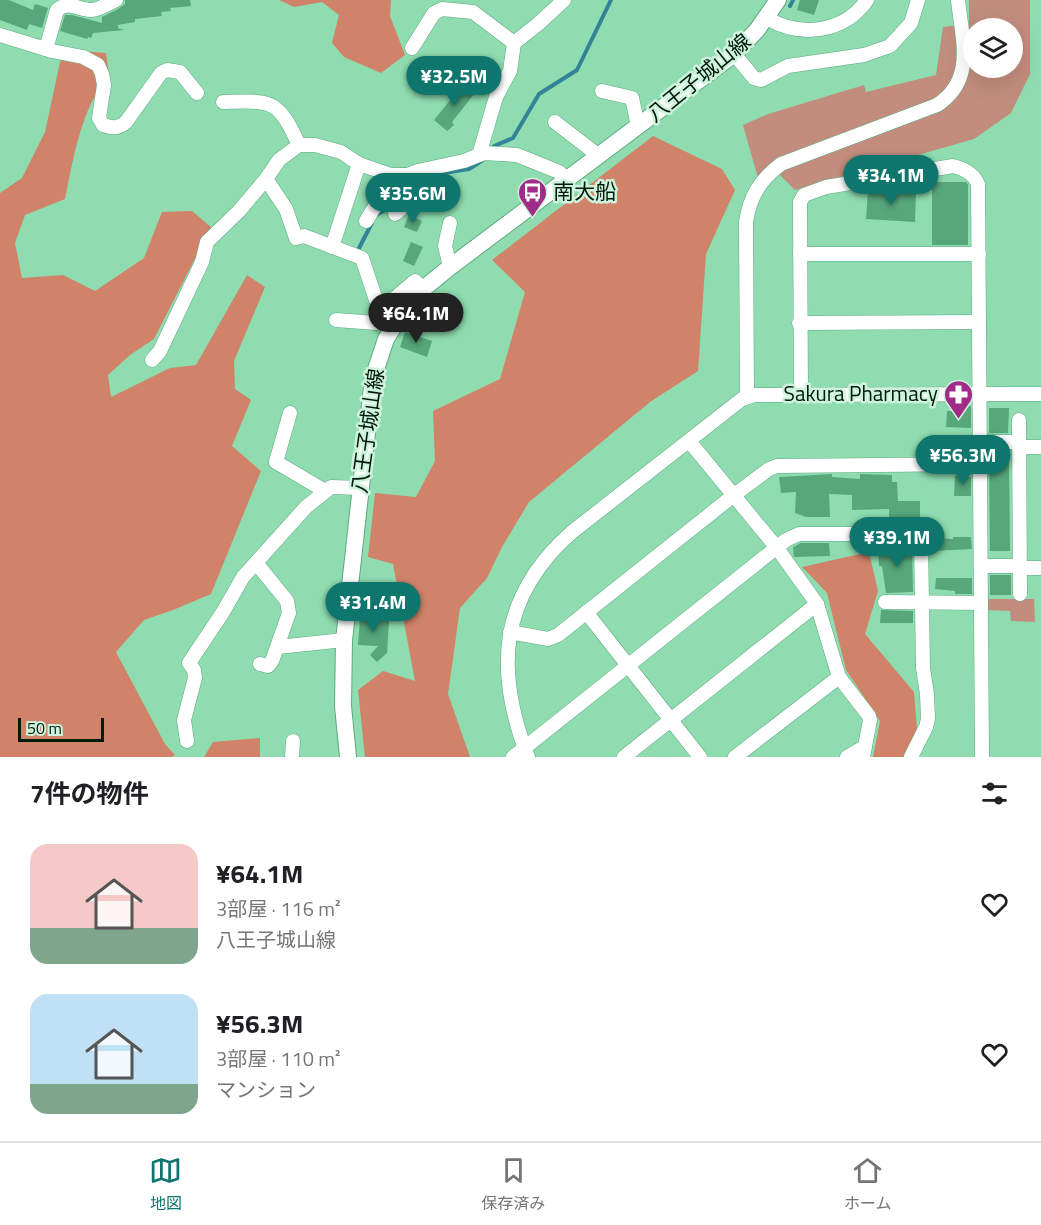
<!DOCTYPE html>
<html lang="ja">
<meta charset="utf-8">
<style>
body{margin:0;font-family:"Titillium Web","Noto Sans JP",sans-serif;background:#f2f2f2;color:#202124;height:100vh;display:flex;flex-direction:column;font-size:22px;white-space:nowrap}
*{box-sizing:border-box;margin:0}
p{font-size:20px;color:#757577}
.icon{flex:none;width:33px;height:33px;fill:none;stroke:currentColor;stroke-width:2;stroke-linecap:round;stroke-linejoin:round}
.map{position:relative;height:757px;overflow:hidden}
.sheet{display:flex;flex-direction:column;background:#fff;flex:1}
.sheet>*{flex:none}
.tools{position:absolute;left:963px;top:18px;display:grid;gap:12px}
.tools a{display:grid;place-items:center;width:60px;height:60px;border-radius:50%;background:#fff;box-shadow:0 6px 24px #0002;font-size:30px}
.scale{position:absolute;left:18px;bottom:15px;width:86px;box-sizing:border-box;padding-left:6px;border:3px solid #00190a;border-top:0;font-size:16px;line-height:21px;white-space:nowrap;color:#00190a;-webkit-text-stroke:4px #cef3dc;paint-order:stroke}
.price{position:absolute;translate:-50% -51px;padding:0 14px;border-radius:21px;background:#0f766e;color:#fff;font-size:20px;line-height:39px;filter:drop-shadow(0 2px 3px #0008)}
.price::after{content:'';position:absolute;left:50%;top:36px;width:18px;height:14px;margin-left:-9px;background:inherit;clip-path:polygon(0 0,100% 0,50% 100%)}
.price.on{background:#222;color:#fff}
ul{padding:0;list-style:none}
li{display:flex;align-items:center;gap:18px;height:150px;padding:0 30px}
li span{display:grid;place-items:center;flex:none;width:168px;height:120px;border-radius:18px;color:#555}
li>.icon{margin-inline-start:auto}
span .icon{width:72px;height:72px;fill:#fffc;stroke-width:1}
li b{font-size:26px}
h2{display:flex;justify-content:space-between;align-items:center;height:72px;padding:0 30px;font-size:26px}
.tab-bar{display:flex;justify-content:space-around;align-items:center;height:84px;border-top:2px solid #e0e0e0;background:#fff;font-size:16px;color:#757577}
.tab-bar a{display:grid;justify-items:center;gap:3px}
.tab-bar .on{color:#0f766e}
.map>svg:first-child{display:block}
.green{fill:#c28d7d;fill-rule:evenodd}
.forest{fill:#d1836a}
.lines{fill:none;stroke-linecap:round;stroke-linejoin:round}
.stream{stroke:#338498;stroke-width:4}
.building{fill:#57a77b}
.minor-casing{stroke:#5dab80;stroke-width:15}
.major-casing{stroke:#5dab80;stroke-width:18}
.minor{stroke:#fff;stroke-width:14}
.major{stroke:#fff;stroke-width:16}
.labels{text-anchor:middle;stroke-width:5;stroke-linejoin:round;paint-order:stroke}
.street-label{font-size:21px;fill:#00190a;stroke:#cef3dc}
.poi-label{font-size:21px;fill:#00190a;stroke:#cef3dc;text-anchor:start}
</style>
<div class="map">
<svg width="1041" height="757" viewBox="0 0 1041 757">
<rect width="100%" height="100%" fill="#8edcaf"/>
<g class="green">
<path d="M969,0H1030V74L1011,113L974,139L795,190L778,173L758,178L743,125L768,114L864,85L866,92L936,75L943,27L969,24ZM974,28H1012V68H974Z"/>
<path d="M987,599H1034L1035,622L1011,621L1010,611L988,610Z"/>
</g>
<g class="forest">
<path d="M279,0H391L390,16L405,55L381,73L344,57L332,43L339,15L322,2L294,7Z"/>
<path d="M70,50L106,53L109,74C81,110 74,155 65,199L25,215L15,243L22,278L63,275L95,291L144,258L162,212L192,211L211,227L154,339L130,355L108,375L111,397L170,368L196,365L247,275L265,287L234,361L235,389L251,400L232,446L261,471L211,594L173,610L144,620L116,652L165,744L175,755L172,757H0V193L22,178L45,132L60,62Z"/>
<path d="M653,136L722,169L735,190L706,254L698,371L650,402L529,502L502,547L487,578L460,608L448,694L470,757H365L358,690L383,671L415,681L393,564L368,557L375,493L416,497L435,461L433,411L500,379L525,292L492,260Z"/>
<path d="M869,552L878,591L865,634L914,692L917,729L904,757H873L880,721L846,670L827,593L802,567Z"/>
<path d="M260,738V757H204L213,742Z"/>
</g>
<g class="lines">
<g class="stream">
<path d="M790,6L793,0"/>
<path d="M492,150L494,146L513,138L539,94L577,70L611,0"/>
<path d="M431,175L469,169L483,160"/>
<path d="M375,216C395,204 407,198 419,177L423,176"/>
<path d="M357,252L372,223"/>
</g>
</g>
<g class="building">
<path d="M0,0H9L33,10L35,4L48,8L42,28L29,24L27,30L0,20Z"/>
<path d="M125,0H190L191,6L170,8L171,11L161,12L162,16L135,19V22L118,25V28L124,30L93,33L91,38L88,37L87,39L60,31L65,15H72L102,23V17L118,9L125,4Z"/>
<path d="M800,0H819L814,15L797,10Z"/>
<path d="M464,83L475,93L452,122L454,125L447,131L434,120Z"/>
<path d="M932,182H966L968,185V245H932Z"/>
<path d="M868,190L916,193L915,222L866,219Z"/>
<path d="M409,215L422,221L417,232L404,227Z"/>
<path d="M411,242L423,247L414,266L403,261Z"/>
<path d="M405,332L432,341L427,357L400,347Z"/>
<path d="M971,406V428L946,427L947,411H962L963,407Z"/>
<path d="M989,408H1009L1008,433H989Z"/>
<path d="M989,456H1009L1010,551H990Z"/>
<path d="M832,474V477L860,479V474L892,475V482H897L898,501H920V517L899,518V522H889V509L852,510V495L829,494L830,517H806L795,513L796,492L781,493L779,477Z"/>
<path d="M955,476L971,477V496H954Z"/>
<path d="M953,537H971L972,549L935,551V538L953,539Z"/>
<path d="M801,543H829L830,556L794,557L793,547Z"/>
<path d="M878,545L912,546L913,592L886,593L882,566H879Z"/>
<rect x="990" y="575" width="21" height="20"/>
<path d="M936,578H972V594H955V591L935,589Z"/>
<path d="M361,604L371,605L370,620L389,621L387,653L377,662L370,655L378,646L358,645Z"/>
<path d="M881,610L913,611V623H880Z"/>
</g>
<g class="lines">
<defs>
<g id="minor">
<path d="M767,18C800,38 844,33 867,0"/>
<path d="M0,35L52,51L83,57L98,65L102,74L104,85L99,118L103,125C113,128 118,129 126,122L161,73L167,70L180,72L197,93"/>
<path d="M514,43L538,24L564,0"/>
<path d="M412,48L434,13L442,9L473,12L514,43L510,71L496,97L479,155"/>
<path d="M46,49L57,10C68,0 79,10 92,10C99,10 109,3 116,0"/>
<path d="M734,54L754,78L761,80L788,66L864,55L890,46L911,23L918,0"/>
<path d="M602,91L632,98L638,126"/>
<path d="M223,102C273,101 277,98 299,145H315L341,152L359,164L391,175H407L418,171L464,161L484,153L517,155L559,172L567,180"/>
<path d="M555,122L599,156"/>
<path d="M266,179L286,209L296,238L304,236L362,258L381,315"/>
<path d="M395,214C411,200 426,191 428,169"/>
<path d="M366,221C369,217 371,212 374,208C385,195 403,197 407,175"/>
<path d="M450,223L445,246L450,267"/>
<path d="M332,247L359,164"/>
<path d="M800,254H979"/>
<path d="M336,320L376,323L389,303L415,281L423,289"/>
<path d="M799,323L979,322"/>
<path d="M152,360L160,351L202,262L207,242L239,211L266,179L279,160L299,145"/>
<path d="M801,395L800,202L804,195L826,187L953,166C963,168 974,174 978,184L982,757"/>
<path d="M747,396L746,222C750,196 760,180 781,164L937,105C976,80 962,39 958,0"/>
<path d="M290,413L276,462L325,491"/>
<path d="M1019,420L1020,594"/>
<path d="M689,441L777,548L817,604L839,677L869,716L870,720L863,757"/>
<path d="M979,442H1019"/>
<path d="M1019,447H1041"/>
<path d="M257,564L287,601L289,613L272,661L268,666L260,664"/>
<path d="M981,566H1020"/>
<path d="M1020,568H1041"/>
<path d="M885,602L981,603"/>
<path d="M586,612L700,757"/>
<path d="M510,632L548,639L558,635L734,495L769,469L777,466L979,464"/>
<path d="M278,647L344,640"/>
<path d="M187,741L184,720L195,678L194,670L189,663L223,612L243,577L306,507L331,487L360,488"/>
<path d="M292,757L293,741"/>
<path d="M513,757L786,540L799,534H915L921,541L923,668L927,694L928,719L926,727L911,757"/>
<path d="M528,757C494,670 499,596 572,532L742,399L754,395L1041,394"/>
<path d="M624,757L817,604"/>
<path d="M735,757L839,677"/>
<path d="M847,757L864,747"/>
</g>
<path id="major" d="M348,757L343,706L344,640L373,378L386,339L407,305L423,289L450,267L734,54L757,30L778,0"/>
</defs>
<use href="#minor" class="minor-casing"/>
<use href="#major" class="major-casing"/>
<use href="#minor" class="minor"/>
<use href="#major" class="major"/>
</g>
<defs>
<symbol id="bus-pin" viewBox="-11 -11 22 30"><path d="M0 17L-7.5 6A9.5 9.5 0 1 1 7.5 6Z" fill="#a02c87" stroke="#cef3dc"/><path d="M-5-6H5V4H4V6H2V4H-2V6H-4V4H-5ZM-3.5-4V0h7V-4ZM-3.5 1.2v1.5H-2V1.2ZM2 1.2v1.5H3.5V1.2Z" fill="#fff"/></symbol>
<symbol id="pharmacy-pin" viewBox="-11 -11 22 30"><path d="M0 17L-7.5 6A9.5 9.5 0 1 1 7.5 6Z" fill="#a02c87" stroke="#cef3dc"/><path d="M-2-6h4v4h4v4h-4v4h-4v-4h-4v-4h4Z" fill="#fff"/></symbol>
</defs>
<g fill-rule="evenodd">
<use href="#bus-pin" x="516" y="176" width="33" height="45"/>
<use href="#pharmacy-pin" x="942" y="378" width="33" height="45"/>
</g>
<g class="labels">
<g class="street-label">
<text transform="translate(699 78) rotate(-39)" y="7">八王子城山線</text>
<text transform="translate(368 431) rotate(-82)" y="7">八王子城山線</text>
</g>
<g class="poi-label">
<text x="553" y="199">南大船</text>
<text x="938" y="401" text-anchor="end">Sakura Pharmacy</text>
</g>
</g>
</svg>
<div class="tools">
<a><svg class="icon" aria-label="layers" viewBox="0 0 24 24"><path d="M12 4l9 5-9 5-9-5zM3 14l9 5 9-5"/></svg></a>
</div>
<div class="scale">50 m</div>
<b class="price" style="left:454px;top:107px">¥32.5M</b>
<b class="price" style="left:891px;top:206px">¥34.1M</b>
<b class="price" style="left:413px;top:224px">¥35.6M</b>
<b class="price on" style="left:416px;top:344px">¥64.1M</b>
<b class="price" style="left:963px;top:486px">¥56.3M</b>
<b class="price" style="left:897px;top:568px">¥39.1M</b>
<b class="price" style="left:373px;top:633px">¥31.4M</b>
</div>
<section class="sheet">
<h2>7件の物件<svg class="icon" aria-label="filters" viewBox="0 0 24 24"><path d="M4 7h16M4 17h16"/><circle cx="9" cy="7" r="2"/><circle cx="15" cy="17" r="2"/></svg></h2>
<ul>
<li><span style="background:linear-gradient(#f6c9c9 70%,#7fa58c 0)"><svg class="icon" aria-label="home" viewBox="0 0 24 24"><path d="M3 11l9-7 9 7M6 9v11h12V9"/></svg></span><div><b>¥64.1M</b><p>3部屋 · 116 m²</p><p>八王子城山線</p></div><svg class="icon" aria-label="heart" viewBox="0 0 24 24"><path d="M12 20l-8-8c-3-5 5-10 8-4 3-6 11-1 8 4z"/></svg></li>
<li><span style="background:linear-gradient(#bfe0f5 75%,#7fa58c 0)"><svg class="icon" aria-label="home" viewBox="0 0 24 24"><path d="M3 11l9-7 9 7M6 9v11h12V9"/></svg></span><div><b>¥56.3M</b><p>3部屋 · 110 m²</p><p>マンション</p></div><svg class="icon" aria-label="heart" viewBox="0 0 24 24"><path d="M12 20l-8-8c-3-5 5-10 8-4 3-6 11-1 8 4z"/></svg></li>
</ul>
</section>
<nav class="tab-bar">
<a class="on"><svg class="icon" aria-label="map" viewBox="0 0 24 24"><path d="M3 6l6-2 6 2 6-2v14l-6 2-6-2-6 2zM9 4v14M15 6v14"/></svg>地図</a>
<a><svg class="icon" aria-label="saved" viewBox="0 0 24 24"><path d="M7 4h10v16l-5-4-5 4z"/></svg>保存済み</a>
<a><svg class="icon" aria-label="home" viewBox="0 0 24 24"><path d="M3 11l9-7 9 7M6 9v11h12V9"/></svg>ホーム</a>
</nav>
